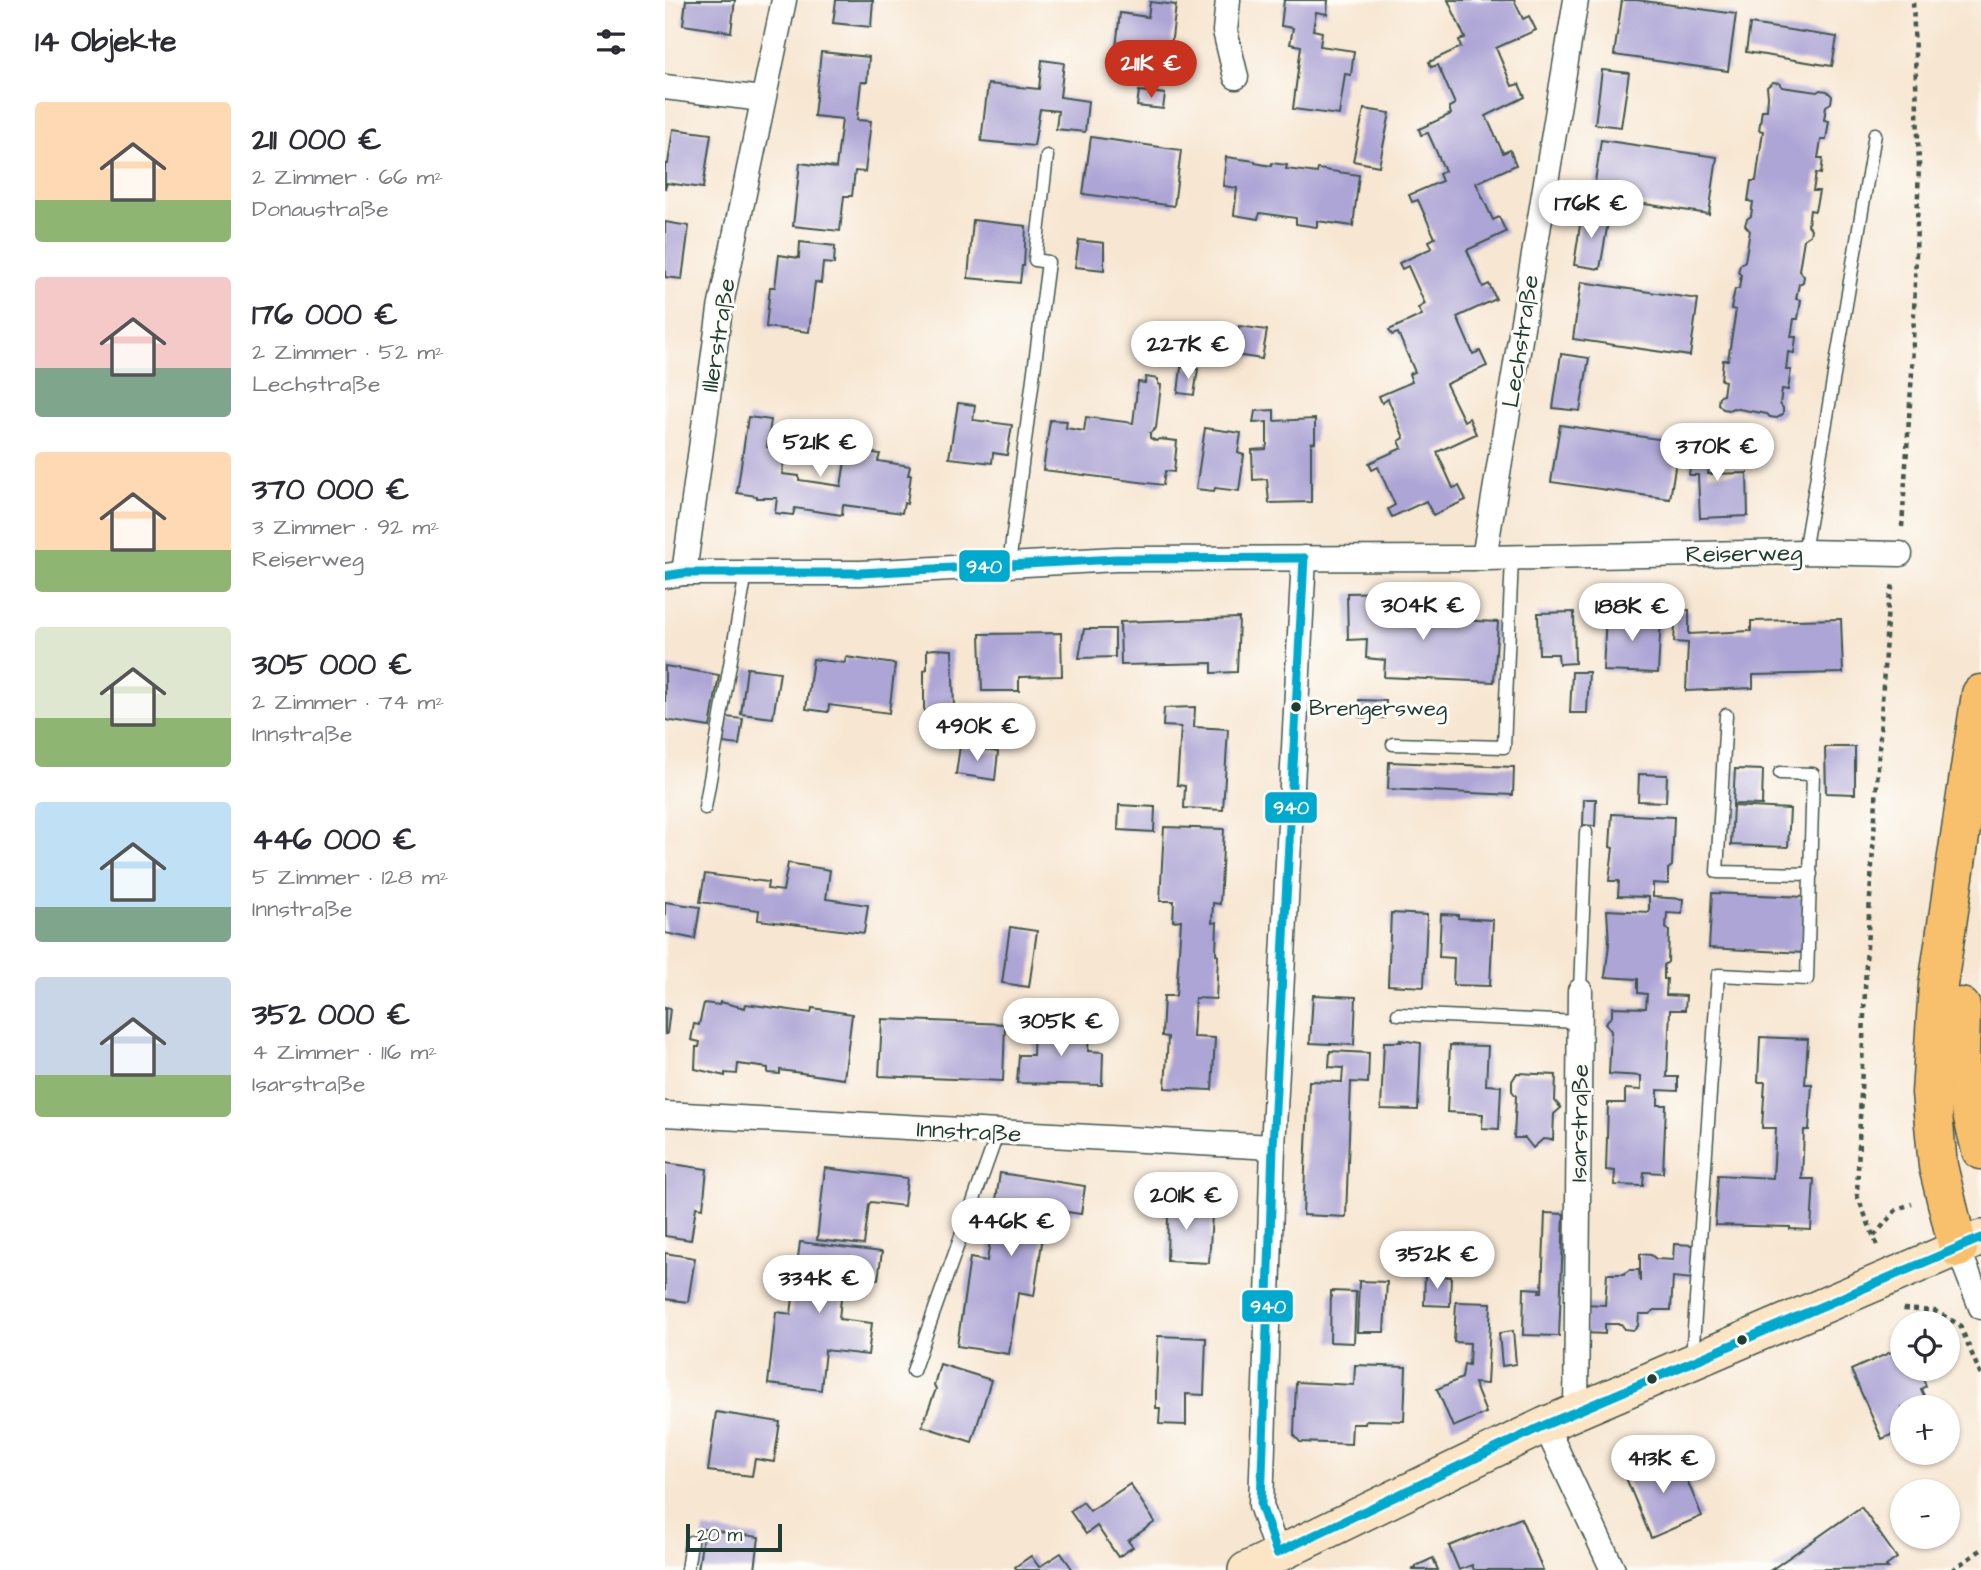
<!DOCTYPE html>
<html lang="de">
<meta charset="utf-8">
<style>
body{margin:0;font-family:"Architects Daughter",sans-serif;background:#f2f2f3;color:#2b2b33;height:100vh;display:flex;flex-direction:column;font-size:26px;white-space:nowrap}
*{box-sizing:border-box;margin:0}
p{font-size:23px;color:#7c7c81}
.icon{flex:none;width:38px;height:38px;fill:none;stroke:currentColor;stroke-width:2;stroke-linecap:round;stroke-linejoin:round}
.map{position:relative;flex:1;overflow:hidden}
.side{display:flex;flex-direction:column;background:#fff;width:665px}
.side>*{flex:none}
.tools{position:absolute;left:1225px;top:1311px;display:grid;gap:14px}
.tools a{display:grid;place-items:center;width:70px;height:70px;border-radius:50%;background:#fff;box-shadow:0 2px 5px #0004;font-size:35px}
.scale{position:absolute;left:21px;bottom:18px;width:96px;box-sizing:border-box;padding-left:7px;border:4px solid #1f3d34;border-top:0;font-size:19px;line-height:24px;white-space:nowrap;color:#1f3d34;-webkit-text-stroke:5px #fdfcf7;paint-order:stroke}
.price{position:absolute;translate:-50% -60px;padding:0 16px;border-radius:24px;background:#fff;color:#222;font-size:23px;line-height:46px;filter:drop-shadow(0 2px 4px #0008)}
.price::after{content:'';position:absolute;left:50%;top:42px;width:21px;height:16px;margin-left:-10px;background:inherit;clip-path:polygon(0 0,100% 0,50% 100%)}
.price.selected{background:#c8321e;color:#fff}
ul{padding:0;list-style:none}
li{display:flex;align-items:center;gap:21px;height:175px;padding:0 35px}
li span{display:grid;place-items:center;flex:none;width:196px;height:140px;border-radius:7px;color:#555}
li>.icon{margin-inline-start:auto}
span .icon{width:84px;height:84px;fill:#fffc;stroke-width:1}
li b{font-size:30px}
h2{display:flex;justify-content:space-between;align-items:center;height:84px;padding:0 35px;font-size:30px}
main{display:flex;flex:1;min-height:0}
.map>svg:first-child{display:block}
.building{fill:#ada5d5}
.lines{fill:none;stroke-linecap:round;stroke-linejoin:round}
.service-casing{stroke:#3f564c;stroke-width:15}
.minor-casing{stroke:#3f564c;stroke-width:27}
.secondary-casing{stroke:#3f564c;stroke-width:38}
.motorway-casing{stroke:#3f564c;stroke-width:41}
.path{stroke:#3f564c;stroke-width:4.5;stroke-dasharray:5 5;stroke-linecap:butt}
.service{stroke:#fff;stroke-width:12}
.minor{stroke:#fff;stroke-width:24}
.secondary{stroke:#fce5c4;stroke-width:35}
.motorway{stroke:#f8bf6c;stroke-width:38}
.bus-1-casing{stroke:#fdfcf7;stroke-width:14}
.bus-1{stroke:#00a9ce;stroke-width:9}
.bus-dot{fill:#1f3d34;stroke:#fdfcf7;stroke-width:2.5}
.labels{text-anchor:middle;stroke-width:6;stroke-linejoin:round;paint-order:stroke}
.bus-label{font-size:22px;fill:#1f3d34;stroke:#fdfcf7;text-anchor:start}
.street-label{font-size:24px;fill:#1f3d34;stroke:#fdfcf7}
.line-badge{stroke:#fdfcf7;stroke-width:2.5}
.badge-label{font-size:19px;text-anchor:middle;font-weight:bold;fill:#fff}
</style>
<main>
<section class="side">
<h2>14 Objekte<svg class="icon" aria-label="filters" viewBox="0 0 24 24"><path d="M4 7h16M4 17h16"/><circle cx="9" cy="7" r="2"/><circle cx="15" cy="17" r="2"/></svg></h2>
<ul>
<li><span style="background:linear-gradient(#ffd9b3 70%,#8fb573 0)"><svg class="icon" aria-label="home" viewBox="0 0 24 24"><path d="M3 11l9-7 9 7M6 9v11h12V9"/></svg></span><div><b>211 000 €</b><p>2 Zimmer · 66 m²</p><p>Donaustraße</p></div></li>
<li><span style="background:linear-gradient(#f6c9c9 65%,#7fa58c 0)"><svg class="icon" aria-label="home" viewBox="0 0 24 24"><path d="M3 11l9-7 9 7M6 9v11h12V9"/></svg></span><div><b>176 000 €</b><p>2 Zimmer · 52 m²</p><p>Lechstraße</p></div></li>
<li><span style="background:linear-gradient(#ffd9b3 70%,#8fb573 0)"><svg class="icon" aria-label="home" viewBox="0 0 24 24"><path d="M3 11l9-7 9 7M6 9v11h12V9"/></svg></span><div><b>370 000 €</b><p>3 Zimmer · 92 m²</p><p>Reiserweg</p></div></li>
<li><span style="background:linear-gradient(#dfe7d0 65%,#8fb573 0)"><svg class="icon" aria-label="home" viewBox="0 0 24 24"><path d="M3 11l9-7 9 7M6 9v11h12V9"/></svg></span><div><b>305 000 €</b><p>2 Zimmer · 74 m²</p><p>Innstraße</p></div></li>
<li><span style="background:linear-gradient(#bfe0f5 75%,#7fa58c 0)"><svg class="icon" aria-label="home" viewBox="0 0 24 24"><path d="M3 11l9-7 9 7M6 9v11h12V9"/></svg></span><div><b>446 000 €</b><p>5 Zimmer · 128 m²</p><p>Innstraße</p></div></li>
<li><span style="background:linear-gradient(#c9d6e8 70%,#8fb573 0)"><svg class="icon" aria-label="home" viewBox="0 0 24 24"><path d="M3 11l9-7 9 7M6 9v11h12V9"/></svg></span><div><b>352 000 €</b><p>4 Zimmer · 116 m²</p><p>Isarstraße</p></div></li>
</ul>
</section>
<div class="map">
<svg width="1316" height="1570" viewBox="0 0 1316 1570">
<rect width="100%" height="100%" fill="#fdfcf7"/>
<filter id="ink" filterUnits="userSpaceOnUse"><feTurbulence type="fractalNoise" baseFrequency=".0143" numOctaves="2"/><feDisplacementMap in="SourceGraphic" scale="14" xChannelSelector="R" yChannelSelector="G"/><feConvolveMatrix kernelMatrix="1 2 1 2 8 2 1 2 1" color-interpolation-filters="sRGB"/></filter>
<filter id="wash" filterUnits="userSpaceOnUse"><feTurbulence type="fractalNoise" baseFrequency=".00686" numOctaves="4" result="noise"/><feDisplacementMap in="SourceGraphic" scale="28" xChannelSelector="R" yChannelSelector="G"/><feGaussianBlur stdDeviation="1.57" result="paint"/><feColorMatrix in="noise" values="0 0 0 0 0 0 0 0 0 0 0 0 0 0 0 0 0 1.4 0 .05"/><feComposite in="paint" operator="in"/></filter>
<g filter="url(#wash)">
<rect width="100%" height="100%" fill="#f7e6d1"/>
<g id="blocks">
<g class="building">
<path d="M21,0H70L66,32L18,25Z"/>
<path d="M171,0H208L206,27L168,23Z"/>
<path d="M619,0H663L662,14L651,12L648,30L657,32L655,46L689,51L686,75L680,74L674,115L628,109L636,46L625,44L628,28L616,26Z"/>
<path d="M783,0H849L858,19L864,16L871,30L831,48L847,86L854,84L860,97L821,116L838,153L845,150L851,165L811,183L828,220L834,217L841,232L802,250L818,287L824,284L831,299L792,317L808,354L815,351L822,366L781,384L799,421L804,418L811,434L772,452L788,488L794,486L801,500L768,515L761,501L727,517L723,509L730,505L713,467L707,470L704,463L737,448L734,441L739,438L723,399L717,403L714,396L747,382L744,374L750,372L733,333L727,335L724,330L757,315L753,308L760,304L743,266L737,269L734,263L767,248L764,241L770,238L753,200L747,202L744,195L777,181L774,174L780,171L763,133L756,135L754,129L786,114L784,107L790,104L773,65L766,67L764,62L796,47L794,40L800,38Z"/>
<path d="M957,0H972L1071,14L1063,71L949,55Z"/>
<path d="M485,2L511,5L502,79L481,76L482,70L449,65L455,13L483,17Z"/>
<path d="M1085,24L1172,37L1167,66L1081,52Z"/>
<path d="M156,52L204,57L202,82H196L192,120L206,121L200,172L190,171L187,196H179L175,231L128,226L135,163L171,168L177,119L149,116Z"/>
<path d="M377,60L399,63L395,97L423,101L420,132L391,129L393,111L375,109L369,146L316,141L323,84L374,89Z"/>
<path d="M937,70L964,73L956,127L930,124Z"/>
<path d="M1108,82L1114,83L1117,87L1152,92L1155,90L1162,91L1167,96L1166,103L1161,106L1159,120L1164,121L1161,140H1156L1153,158H1158L1156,174L1151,173L1148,191H1154L1150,211L1145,210L1143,225L1146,229L1145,235L1139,239L1134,270L1139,276L1138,282L1134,284L1131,299L1136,300L1133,319H1129L1126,337H1131L1129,353L1123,352L1121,370H1126L1123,390L1117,389L1115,404L1118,408V414L1112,418L1105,417L1102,414L1068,408L1064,410L1058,409L1053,404L1054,397L1058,395L1060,381L1056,380L1058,360H1063L1071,310L1066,309L1070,289H1074L1076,275L1073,272L1075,265L1080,261L1085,231L1080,225L1082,219L1086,216L1088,202L1083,201L1086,181H1091L1098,131L1094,130L1097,110H1102L1103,96L1102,87Z"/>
<path d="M474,91L500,94L498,109L472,106Z"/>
<path d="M699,109L725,113L714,166L688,161Z"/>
<path d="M8,129L46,134L38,188L2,183L0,189V164H3Z"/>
<path d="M426,137L516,150L509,206L418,194Z"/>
<path d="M936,140L1052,157L1044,214L928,196Z"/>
<path d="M561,157L590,161V163L606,166L607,163L622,165L621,169L652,173L653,169L694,175L688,226L652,221V227L631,224V218L595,213L593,219L569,215L572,188L558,186Z"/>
<path d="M917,212L944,216L935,269L909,265Z"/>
<path d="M308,220L361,226L359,266H357L355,283L303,278Z"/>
<path d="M0,222L24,226L17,279L0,277Z"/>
<path d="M414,240L439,243V270L410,267Z"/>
<path d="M135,242L170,246L169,264L158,263L156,283L150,282L144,332L101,327L105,287H110L114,255L134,258Z"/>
<path d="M916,282L1033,299L1025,356L908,339Z"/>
<path d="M574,326L602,330L597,359L570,355Z"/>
<path d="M896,354L924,358L915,411L888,408Z"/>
<path d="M516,367L533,369L529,395L513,393Z"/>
<path d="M481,377L493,379V384L496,385L491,428L485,433V438L491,441L494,439L512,441L509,472L500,471L498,485L378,470L385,420L402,421L401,428L419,431L421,417L468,423L473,382L480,383Z"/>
<path d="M293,403L310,405L308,420L347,425L342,455L328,453L327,463L284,458Z"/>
<path d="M609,410V421L650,419V442L646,443V502L604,503L602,479L588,480L587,450L601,449L602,444V422L588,423L590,411Z"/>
<path d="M83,417L106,420L102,447L120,450L117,474L134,476V480L176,486L182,449L215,454L213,461L245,466L243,475H246L242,504L239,503L237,513L178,505L177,515L130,508L128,515L110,513L112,498H92V496L72,493Z"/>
<path d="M895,425L1014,442L1005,499L886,482Z"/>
<path d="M540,428L576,433L573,453L579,455L574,491L550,488L549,491L531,489Z"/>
<path d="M1030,429L1048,432L1043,474L1082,473L1083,516L1035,518L1033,475H1024Z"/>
<path d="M724,592L721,617L833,622L829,682L719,677L720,660L701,658L702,639L683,640L682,593Z"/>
<path d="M1011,610H1024V634L1086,631V621L1176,619L1178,673L1088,675V688L1021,691L1023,643L1009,642Z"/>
<path d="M909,612L910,663L894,664L893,654H874L873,613Z"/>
<path d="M941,614L996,616L993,673L938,671Z"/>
<path d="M574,618L572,672L547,673V663L456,665L455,622Z"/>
<path d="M419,629H450V657L414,658Z"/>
<path d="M396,633L397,676L354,677V691H317L315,634Z"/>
<path d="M269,649L287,650L289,708L285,723H264L259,708V670L262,669V650Z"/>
<path d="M181,657L230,664L224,713L164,705L163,712L141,709L148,659L180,663Z"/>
<path d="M0,666L54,675L45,727L0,720Z"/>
<path d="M82,668L115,672L108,718L76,714Z"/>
<path d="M907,672H924L922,713H905Z"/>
<path d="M694,700L721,701L720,718L694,717Z"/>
<path d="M530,707L529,727L563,729L558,810L519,808L520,786L512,785L516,727L498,726L499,708Z"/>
<path d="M62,717L78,719L74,745L58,743Z"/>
<path d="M295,746L333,752L330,780L291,774Z"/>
<path d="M1160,747H1190V794L1161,793Z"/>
<path d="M724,762L849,767L848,795L723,789Z"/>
<path d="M1070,769L1098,770L1097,805L1068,804Z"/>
<path d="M974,774L1002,775L1001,802L973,801Z"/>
<path d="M919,799H931L930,826L918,825Z"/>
<path d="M454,805L490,807L489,832L453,830Z"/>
<path d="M1068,806L1125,809L1123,847L1066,845Z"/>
<path d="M947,814L1009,817L1007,866L1003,869V884L988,883V897L1018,899L1017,914L1002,913L1001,928L1004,931L1003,962L999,965V979H1002L1001,995L1021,996L1020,1010H1005L1002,1077H1013V1091L993,1090V1105H1001L998,1173L979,1172L978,1186L949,1185L950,1171L941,1170L943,1103H960V1089L976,1090V1076L944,1074L946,1031L940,1023L947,1016V1007L981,1008L982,994L973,993V979L940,977L944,944L942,910L984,912V897L953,896L954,881H944L948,848L945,847Z"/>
<path d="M499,827L559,829L555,904L548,903L547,923L552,922L551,954L553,956L551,999L530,998L529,1018L528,1037L550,1038L547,1090L500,1088L503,1037L497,1036L499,996H511L516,920L508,921L509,901H495Z"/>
<path d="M123,863L165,870L161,899L203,905L199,933L93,920L94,910L35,902L40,874L103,882L102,889L118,891Z"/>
<path d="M1047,893L1141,897L1139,953L1044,948Z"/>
<path d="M0,902L35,907L30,939L0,933Z"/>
<path d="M726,913L762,915L759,987L723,985Z"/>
<path d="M776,914L793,915V918L828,920L825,986L788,985L789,958L774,957Z"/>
<path d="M345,927L372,931L364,987L337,983Z"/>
<path d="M648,995L691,997L689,1045L645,1043Z"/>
<path d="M55,1002L80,1008L81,1004L146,1013L147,1008L187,1014L179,1079L115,1070V1074L103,1073V1068L73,1064L72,1074L60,1073V1076L30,1069L31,1047H34L35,1042L26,1040L29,1024L34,1025L39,1003L54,1005Z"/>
<path d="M0,1008L5,1009L2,1034H0Z"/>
<path d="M217,1019L340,1024L338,1081L214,1076Z"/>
<path d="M369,1026L424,1028L423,1051L438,1052L437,1085L352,1083L354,1055H368Z"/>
<path d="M1095,1037L1143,1039L1140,1084H1147L1144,1130H1139L1137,1179H1149L1146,1230L1125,1229V1227L1050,1225L1053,1175L1108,1178L1111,1128H1097L1100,1082H1093Z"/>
<path d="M735,1040L756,1043L753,1110L716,1109L719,1042H736Z"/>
<path d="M785,1045L823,1046L821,1085L836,1086L834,1129L817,1128L818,1114L782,1112Z"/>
<path d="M665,1051L704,1053L703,1083L686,1082L681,1217L638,1215L644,1081L677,1082L678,1068L664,1067Z"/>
<path d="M852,1073L891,1075L890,1101L896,1108L889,1114L888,1140L878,1139L868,1148L860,1138H849L851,1096L847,1091V1081Z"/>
<path d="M0,1163L42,1169L38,1208L31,1207L26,1240L0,1236Z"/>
<path d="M160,1168L242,1178L239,1206L206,1202L204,1204L199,1245L152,1240Z"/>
<path d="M335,1173L420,1186L416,1214L382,1209L369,1296L353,1293L344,1354L292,1346L305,1258L322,1261Z"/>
<path d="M494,1198L522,1199V1214L547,1215L544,1263L502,1261L503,1215L493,1214Z"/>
<path d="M880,1213L899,1214L894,1336L858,1335L859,1288L875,1289L874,1292H877Z"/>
<path d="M135,1242L217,1252L213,1279L181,1276V1278H178L174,1319L207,1323L203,1355L160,1350L156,1390L103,1384L111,1312L126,1314Z"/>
<path d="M1009,1244L1029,1245L1028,1279L1008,1277L1006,1310H990L984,1314H974L973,1326L969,1330L960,1329L956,1324H940V1334L920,1333V1304L940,1305L942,1274H959L964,1270H974L975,1282V1254L986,1255L991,1259L1008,1260Z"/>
<path d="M0,1253L30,1258L23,1302L0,1299Z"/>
<path d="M760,1275L786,1277L785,1306L759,1305Z"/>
<path d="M694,1281L722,1282L719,1332H692Z"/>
<path d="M666,1291L691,1292L689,1343L665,1342Z"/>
<path d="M791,1302L826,1303L822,1384L809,1383L821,1413L788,1427L772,1389L797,1378L799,1364L804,1365L805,1343L789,1342Z"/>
<path d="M848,1331L851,1364L837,1366L834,1333Z"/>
<path d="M493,1336L541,1338L539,1395L521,1394V1425L494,1424L495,1408H491V1393Z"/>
<path d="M1237,1347V1368H1263V1374L1258,1378L1261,1386L1256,1389L1260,1398L1256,1400L1260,1407H1237V1430L1217,1439L1186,1370Z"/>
<path d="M275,1364L326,1380L307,1442L257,1426L271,1389L269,1385Z"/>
<path d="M690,1365L741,1367L739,1421L701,1420L700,1424H687L686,1444L635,1442L629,1435L631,1382L689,1385Z"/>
<path d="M51,1412L115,1422L109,1462L90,1459L87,1476L43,1471Z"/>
<path d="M1010,1451L1037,1516L986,1538L959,1473Z"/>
<path d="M465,1484L490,1522L463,1541L468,1547L453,1557L432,1526L421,1534L405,1511L418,1502L425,1511Z"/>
<path d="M1196,1507L1232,1558L1221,1566L1223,1568L1106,1570Z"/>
<path d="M856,1518L878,1570H809L807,1565L794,1570L784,1546Z"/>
<path d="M39,1529L94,1537L90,1570H33Z"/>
<path d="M396,1553L408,1570H352L350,1567L366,1556L374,1567Z"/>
<path d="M768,1558L773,1570H746L751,1568V1566Z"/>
</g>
</g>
</g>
<g filter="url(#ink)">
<use href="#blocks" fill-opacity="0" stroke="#3f564c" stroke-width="2"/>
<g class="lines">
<defs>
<g id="service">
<path d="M1139,552L1210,134"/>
<path d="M344,565L383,262L370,260L382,156"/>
<path d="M1061,715L1052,872L1146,874"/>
<path d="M728,744L839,747L847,558"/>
<path d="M40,808L81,573"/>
<path d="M915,991L921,832"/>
<path d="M733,1014L915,1022"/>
<path d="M1027,1359L1053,975L1142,979L1148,774L1115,773"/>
<path d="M248,1371L333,1132"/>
<path d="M22,1570L26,1542"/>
</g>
<g id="minor">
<path d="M563,0L560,31L571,77"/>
<path d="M0,87L97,99"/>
<path d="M819,558L911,0"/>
<path d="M19,573L55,309L119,0"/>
<path d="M0,576L19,573H196L451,559L819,558L1139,552L1235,554"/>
<path d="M0,1114L608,1147"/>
<path d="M1293,1248L1316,1307"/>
<path d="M911,1414L915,991"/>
<path d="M880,1425L948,1570"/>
<path d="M612,1553L596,1505L608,1147L639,558"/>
</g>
<path id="secondary" d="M581,1570L880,1425L1316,1238"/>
<g id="motorway">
<path d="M1296,1007L1295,1065L1316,1150"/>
<path d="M1293,1248L1273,1166L1266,1093L1273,985L1316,694"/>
</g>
</defs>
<use href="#service" class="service-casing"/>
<use href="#minor" class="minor-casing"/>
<use href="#secondary" class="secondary-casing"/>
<use href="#motorway" class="motorway-casing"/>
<g class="path">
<path d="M1237,527L1247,372L1254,164L1248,0"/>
<path d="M1209,1236L1232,1209L1247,1204"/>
<path d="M1212,1245L1192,1195L1201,963L1223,604L1229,581"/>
<path d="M1238,1309L1270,1311L1295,1325L1316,1376"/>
<path d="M1287,1570L1316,1550"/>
</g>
<use href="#service" class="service"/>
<use href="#minor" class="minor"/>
<use href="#secondary" class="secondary"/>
<use href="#motorway" class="motorway"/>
<defs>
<g id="bus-1">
<path d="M0,576L19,573H196L451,559L639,558"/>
<path d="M612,1553L596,1505L608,1147L639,558"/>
<path d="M612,1553L880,1425L1316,1238"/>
</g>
</defs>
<use href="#bus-1" class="bus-1-casing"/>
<use href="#bus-1" class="bus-1"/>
</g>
</g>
<g class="bus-dot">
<circle cx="631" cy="707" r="6"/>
<circle cx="1077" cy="1340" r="6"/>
<circle cx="987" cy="1379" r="6"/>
</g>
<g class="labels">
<g class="bus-label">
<text x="644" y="715">Brengersweg</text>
</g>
<g class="street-label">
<text transform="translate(53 335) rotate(-81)" y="8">Illerstraße</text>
<text transform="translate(855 341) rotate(-81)" y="8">Lechstraße</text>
<text transform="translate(1079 553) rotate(-1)" y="8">Reiserweg</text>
<text transform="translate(914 1123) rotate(-89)" y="8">Isarstraße</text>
<text transform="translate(304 1131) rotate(3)" y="8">Innstraße</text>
</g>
</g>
<g class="line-badge">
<rect x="293" y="549" width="53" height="34" rx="7" fill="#00a9ce"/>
<rect x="599" y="791" width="54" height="33" rx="7" fill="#00a9ce"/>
<rect x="576" y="1289" width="53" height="34" rx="7" fill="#00a9ce"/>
</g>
<g class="badge-label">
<text x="319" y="573">940</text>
<text x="626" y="814">940</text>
<text x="603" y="1313">940</text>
</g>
</svg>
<div class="tools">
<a><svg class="icon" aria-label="locate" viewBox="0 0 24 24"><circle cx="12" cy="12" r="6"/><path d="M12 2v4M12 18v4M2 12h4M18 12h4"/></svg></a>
<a>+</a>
<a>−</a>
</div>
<div class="scale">20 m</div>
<b class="price selected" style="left:486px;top:100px">211K €</b>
<b class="price" style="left:926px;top:240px">176K €</b>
<b class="price" style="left:523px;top:381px">227K €</b>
<b class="price" style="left:155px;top:479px">521K €</b>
<b class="price" style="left:1052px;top:483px">370K €</b>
<b class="price" style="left:758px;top:642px">304K €</b>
<b class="price" style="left:967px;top:643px">188K €</b>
<b class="price" style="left:312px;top:763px">490K €</b>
<b class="price" style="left:396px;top:1058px">305K €</b>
<b class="price" style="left:521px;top:1232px">201K €</b>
<b class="price" style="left:346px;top:1258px">446K €</b>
<b class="price" style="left:772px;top:1291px">352K €</b>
<b class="price" style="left:154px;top:1315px">334K €</b>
<b class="price" style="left:998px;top:1495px">413K €</b>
</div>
</main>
